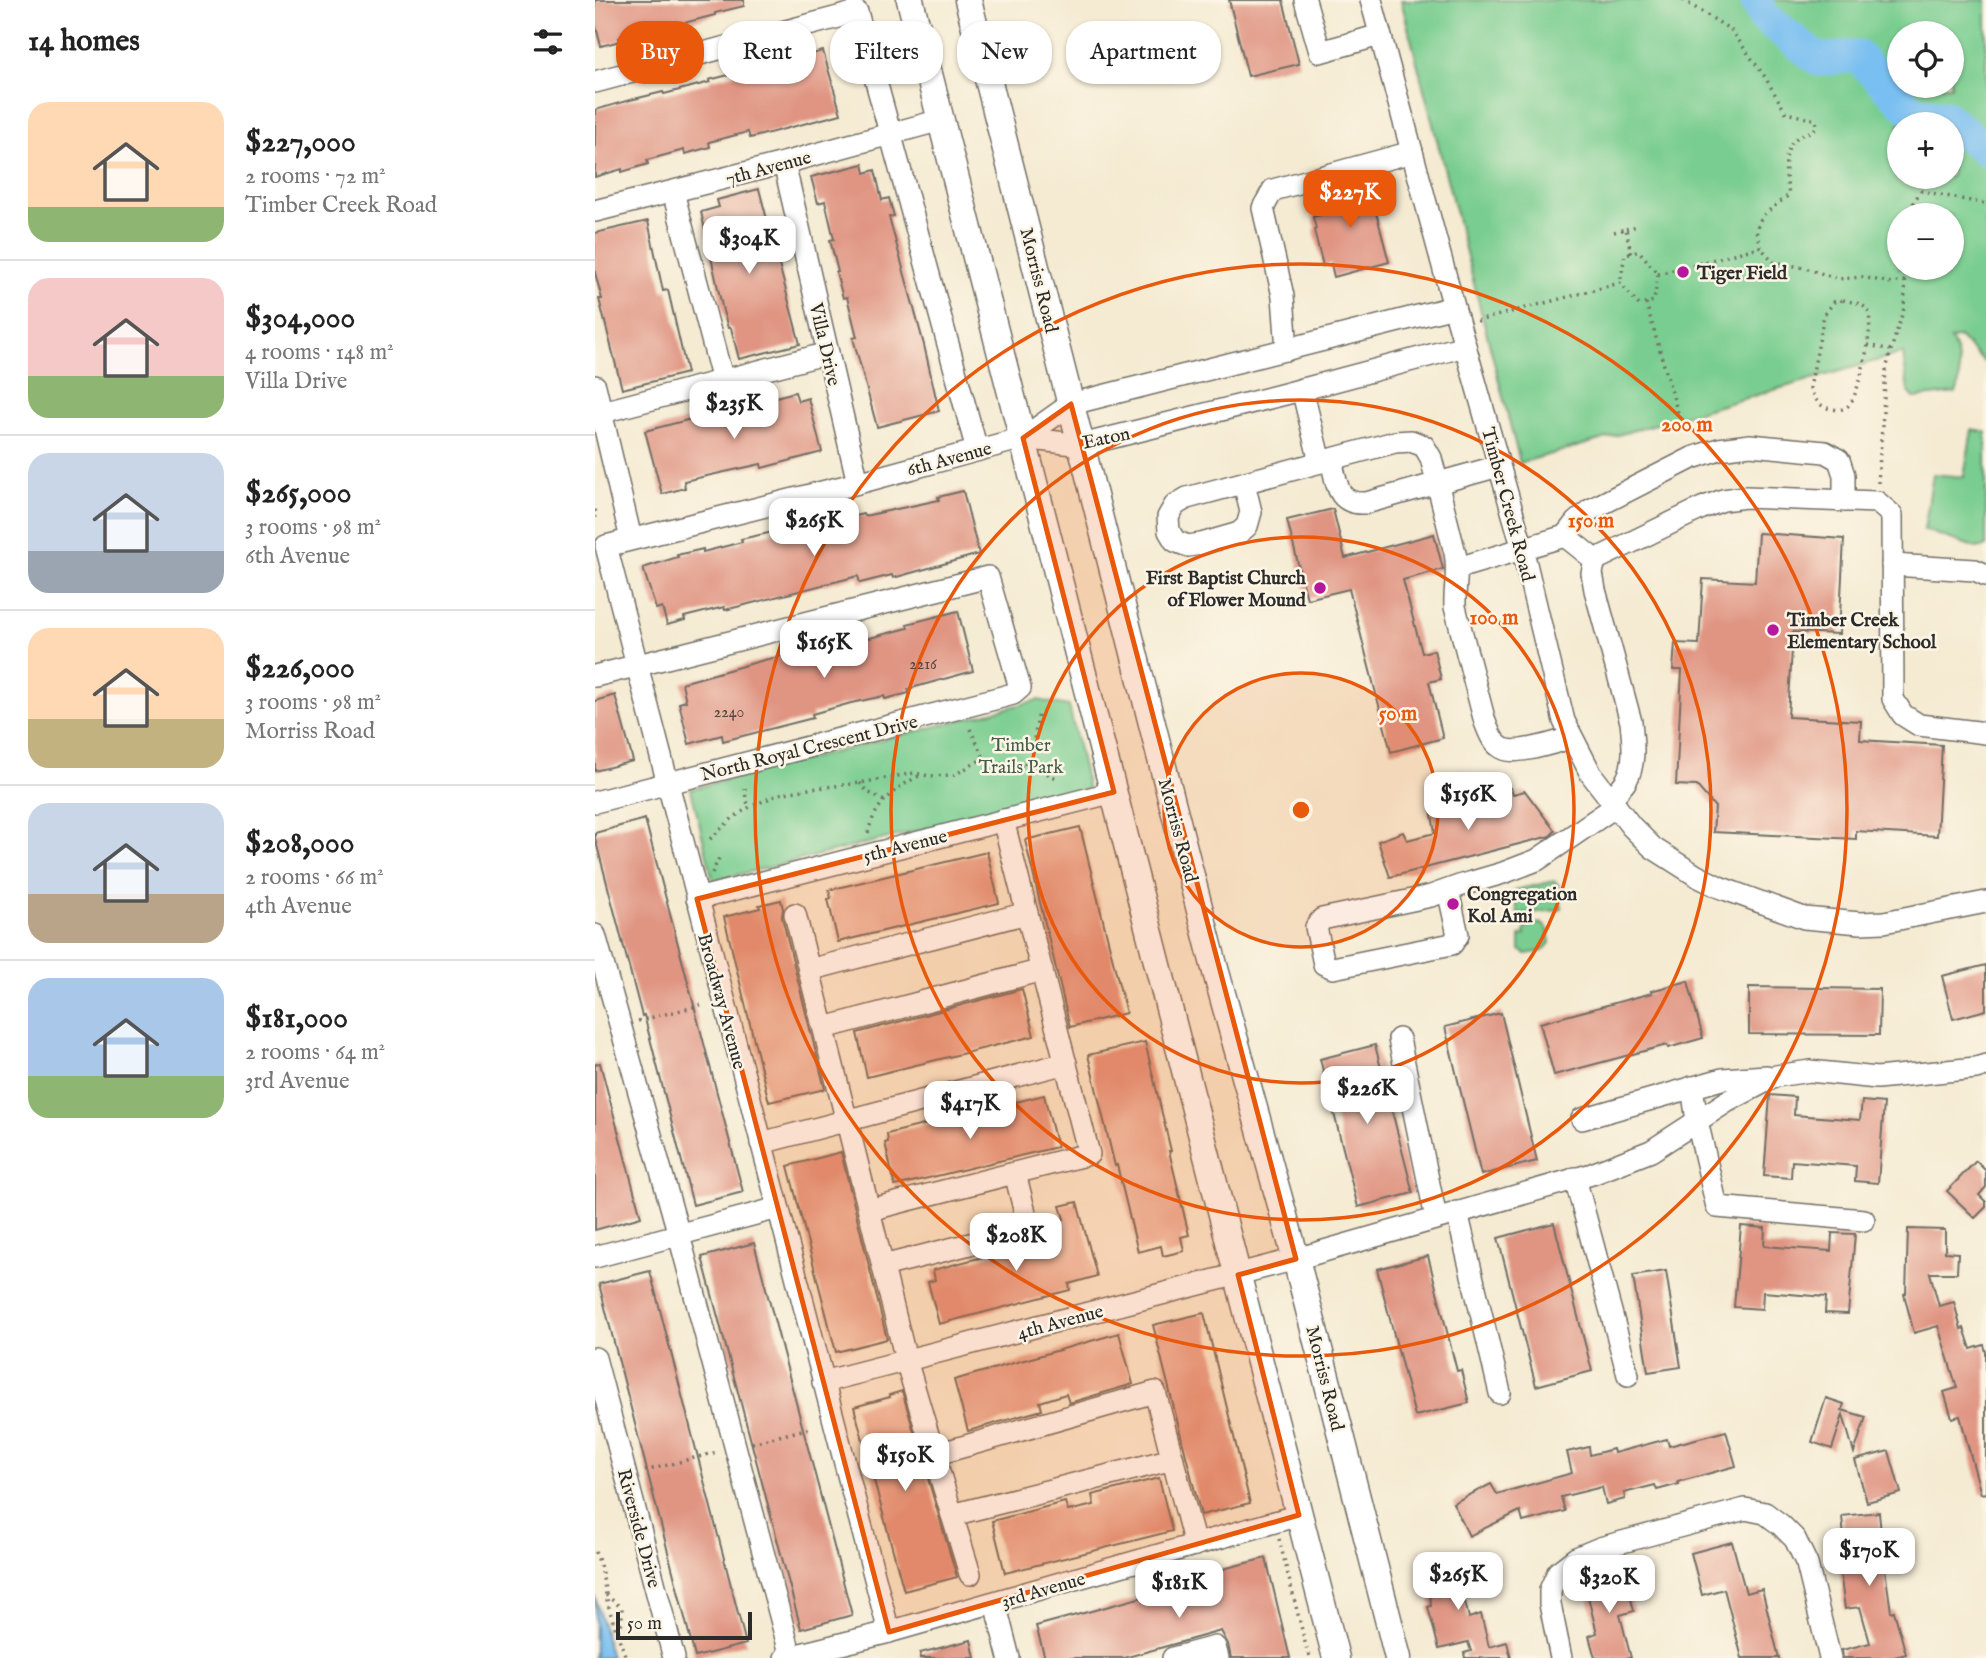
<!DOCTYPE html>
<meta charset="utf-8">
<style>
body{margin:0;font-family:"IM FELL English",serif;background:#f6f6f6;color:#222;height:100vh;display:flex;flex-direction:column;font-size:26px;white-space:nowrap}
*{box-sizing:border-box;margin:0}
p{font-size:23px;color:#767676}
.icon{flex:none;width:38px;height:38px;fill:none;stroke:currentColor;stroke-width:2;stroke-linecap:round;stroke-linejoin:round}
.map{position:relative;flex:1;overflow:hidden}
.side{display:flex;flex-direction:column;background:#fff;width:595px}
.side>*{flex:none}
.top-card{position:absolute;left:21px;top:21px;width:665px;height:63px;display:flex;gap:14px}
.controls{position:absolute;left:1292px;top:21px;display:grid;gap:14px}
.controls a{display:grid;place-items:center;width:77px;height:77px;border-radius:50%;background:#fff;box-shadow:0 2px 5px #0004;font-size:35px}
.scale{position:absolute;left:21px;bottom:18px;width:136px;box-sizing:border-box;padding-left:7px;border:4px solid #2b2b2b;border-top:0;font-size:19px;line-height:24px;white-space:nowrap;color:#2b2b2b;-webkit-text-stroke:5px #fcf5e5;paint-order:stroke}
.price{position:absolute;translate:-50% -60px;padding:0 16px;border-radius:14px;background:#fff;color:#222;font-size:23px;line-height:46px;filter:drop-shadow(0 2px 4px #0008)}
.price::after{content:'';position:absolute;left:50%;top:42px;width:21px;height:16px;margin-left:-10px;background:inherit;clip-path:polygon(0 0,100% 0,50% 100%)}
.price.active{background:#ea580c;color:#fff}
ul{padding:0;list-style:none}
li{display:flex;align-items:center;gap:21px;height:175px;padding:0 28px}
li+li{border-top:2px solid #e0e0e0}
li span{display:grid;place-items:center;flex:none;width:196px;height:140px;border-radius:21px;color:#555}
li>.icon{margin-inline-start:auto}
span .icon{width:84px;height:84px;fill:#fffc;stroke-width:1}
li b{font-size:30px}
h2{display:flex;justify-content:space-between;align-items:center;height:84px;padding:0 28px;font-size:30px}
.pill{padding:0 24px;border-radius:28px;background:#fff;box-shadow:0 2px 5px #0004;font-size:24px;line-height:63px}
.pill.active{background:#ea580c;color:#fff}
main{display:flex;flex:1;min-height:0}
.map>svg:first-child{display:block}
.green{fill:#79cd90;stroke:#527c5e;stroke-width:2;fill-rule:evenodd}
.water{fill:#79bff1;stroke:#52758e;stroke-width:2}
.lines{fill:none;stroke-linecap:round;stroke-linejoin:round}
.river{stroke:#79bff1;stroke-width:33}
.building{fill:#e09583}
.minor-casing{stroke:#726e66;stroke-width:24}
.major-casing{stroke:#726e66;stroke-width:29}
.path{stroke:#726e66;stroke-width:3.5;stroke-dasharray:2 5;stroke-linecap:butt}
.minor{stroke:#fff;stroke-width:21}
.major{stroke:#fff;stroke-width:26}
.marked{fill:#e8590c;fill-opacity:0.2;stroke:#e8590c;stroke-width:5;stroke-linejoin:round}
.ring{fill:none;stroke:#e8590c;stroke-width:3.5}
.poi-dot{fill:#b5179e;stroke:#fcf5e5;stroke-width:2.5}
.labels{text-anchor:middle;stroke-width:5;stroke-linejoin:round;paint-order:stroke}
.number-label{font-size:16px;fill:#584641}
.street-label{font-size:19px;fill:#2b2b2b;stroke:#fcf5e5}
.poi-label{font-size:19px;font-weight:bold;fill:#2b2b2b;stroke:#fcf5e5;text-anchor:start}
.park-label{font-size:19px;fill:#425c49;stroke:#fcf5e5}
.centre{fill:#e8590c;stroke:#fcf5e5;stroke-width:3.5}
.ring-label{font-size:21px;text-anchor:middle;font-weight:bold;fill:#e8590c;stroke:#fcf5e5;stroke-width:5;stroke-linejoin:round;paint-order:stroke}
</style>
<main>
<section class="side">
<h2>14 homes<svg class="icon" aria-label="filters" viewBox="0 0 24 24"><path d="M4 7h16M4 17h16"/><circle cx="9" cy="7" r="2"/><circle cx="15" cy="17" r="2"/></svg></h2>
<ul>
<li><span style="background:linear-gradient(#ffd9b3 75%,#8fb573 0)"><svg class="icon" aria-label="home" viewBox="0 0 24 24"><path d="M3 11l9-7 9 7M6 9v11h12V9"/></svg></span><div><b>$227,000</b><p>2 rooms · 72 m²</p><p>Timber Creek Road</p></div></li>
<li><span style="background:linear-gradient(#f6c9c9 70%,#8fb573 0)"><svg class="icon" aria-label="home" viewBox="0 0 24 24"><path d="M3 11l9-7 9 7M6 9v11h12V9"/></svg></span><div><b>$304,000</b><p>4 rooms · 148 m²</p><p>Villa Drive</p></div></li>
<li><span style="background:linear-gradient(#c9d6e8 70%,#9aa5b1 0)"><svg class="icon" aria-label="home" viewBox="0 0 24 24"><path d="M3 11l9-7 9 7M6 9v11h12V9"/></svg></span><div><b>$265,000</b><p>3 rooms · 98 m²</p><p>6th Avenue</p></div></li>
<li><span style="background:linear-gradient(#ffd9b3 65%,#c2b280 0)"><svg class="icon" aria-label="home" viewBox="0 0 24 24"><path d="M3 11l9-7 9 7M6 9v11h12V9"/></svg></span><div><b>$226,000</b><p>3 rooms · 98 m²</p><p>Morriss Road</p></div></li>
<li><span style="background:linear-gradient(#c9d6e8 65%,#b9a48a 0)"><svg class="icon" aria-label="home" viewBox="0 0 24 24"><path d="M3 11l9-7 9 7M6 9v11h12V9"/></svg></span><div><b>$208,000</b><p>2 rooms · 66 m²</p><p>4th Avenue</p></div></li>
<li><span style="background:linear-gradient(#a9c7e8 70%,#8fb573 0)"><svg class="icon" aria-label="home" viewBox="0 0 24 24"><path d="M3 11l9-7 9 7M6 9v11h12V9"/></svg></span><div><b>$181,000</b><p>2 rooms · 64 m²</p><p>3rd Avenue</p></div></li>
</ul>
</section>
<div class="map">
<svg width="1391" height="1658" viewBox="0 0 1391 1658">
<rect width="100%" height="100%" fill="#fcf5e5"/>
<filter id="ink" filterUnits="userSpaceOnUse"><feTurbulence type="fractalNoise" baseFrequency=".0143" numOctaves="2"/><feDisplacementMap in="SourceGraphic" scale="14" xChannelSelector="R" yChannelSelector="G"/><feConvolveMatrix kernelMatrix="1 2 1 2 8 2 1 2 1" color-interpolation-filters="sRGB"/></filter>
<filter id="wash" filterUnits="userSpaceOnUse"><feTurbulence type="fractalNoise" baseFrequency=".00686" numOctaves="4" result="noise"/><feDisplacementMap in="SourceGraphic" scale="28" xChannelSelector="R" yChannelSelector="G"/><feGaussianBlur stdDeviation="1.57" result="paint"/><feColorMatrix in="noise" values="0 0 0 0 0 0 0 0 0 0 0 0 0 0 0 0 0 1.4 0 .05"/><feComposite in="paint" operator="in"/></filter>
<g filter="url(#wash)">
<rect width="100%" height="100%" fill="#f5ebd3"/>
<g class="green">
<path d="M806,0H1391V364L1364,337L1355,340C1364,348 1367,382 1361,393L1319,398L1313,391L1308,353L925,463ZM1304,33H1356V86H1304ZM1304,124H1356V177H1304ZM1304,215H1356V268H1304Z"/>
<path d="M1377,430L1391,432V546L1382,548L1329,530L1338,474L1369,477Z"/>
<path d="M443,700L474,706L493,789L118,881L96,789Z"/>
<path d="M959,881L963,884L967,908L964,910L923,914L919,893L921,890Z"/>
<path d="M946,923L953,929L955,943L948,951L931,954L925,950V936L930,935L929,932L932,926Z"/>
</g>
<path class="water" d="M0,1596L16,1658H0Z"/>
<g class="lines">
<path class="river" d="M1161,0L1168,16L1224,60L1262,56L1317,111L1351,117L1391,150"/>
</g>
<g id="blocks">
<g class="building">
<path d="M0,0H149V6L120,13V15L89,23L24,38L25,41L6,46L0,23Z"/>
<path d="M634,0H688L704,64L653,76Z"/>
<path d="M228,51L246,114L155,138L153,132L114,142L115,147L90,154L89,150L52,160L53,164L27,172V169L0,177V110L35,100L68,92L69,94L115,82L114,80L165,67V69Z"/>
<path d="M268,164L270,173L280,170L287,200L294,198L299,216L294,217L329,345L344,411L282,427L258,338L262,337L252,297L248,298L241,272H243L235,240L239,239L230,201L223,203L216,177Z"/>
<path d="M772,178L794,262L739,277L736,264L728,266L719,230L721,229L718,217L735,212L729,190Z"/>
<path d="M164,189L205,344L144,359L136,328H133L128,311L106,212L124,207L122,200Z"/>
<path d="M53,221L68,291L73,290L92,373L27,389L4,299H7L0,273V233Z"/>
<path d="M200,392L203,401L213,398L227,452L167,468L166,464L89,481L90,488L67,494L50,431Z"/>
<path d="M368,491L384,554L298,578L297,575L265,583L263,576L130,610L129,607L89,617L90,620L72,625L67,607L61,609L48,568L83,557L82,555L108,549V552L147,542L146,539L178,532V529L204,523L205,526L236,518L237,522L268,514L269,516L344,500L343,497Z"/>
<path d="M738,509L750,558L839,534L848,569L808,580L827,653L839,650L846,679L834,682L848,738L796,752L754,589L712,599L692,520Z"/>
<path d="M1163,533L1249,539L1244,634L1198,632L1193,717L1266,721L1265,740L1347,745L1342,836L1261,831V839L1118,832L1120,807L1102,786L1081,785L1087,670H1078L1080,643L1104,644L1108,579L1160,582Z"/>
<path d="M363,611L378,671L313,689L314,693L290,699L289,696L256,703L217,714L218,718L128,741L127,735L94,744L84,703L91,701L87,683L169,660L202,653L203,655L266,636L267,640L313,628L312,624Z"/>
<path d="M20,695L38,761L0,771V701Z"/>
<path d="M916,788L918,794L930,791L960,831L955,836L795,877L783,841L808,832L812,840L840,833L836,809Z"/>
<path d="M50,819L148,1192L98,1205L49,1015L47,1016L0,838V833Z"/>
<path d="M485,827L531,1013L475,1027L430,840Z"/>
<path d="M392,852L404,903L243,942L233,899L236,898L234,890Z"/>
<path d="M186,900L188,909L187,917L230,1089L174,1102L129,917L165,908L164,905Z"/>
<path d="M1391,965V1010L1358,1019L1347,976Z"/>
<path d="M1093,981L1108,1038L1073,1048L1072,1045L959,1075L945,1023L1057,993L1056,991Z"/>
<path d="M1154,987L1285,989L1284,1035L1154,1034Z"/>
<path d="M427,989L439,1036L272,1077L262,1033Z"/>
<path d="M906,1013L942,1161L886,1175L850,1027Z"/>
<path d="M550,1042L576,1151H574L594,1235L586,1237L589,1251L568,1256L566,1246L543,1252L522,1165L520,1166L493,1055Z"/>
<path d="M780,1045L818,1193L763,1207L725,1059Z"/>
<path d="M5,1063L46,1217L0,1230V1064Z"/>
<path d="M449,1095L462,1147L300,1186L290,1143L293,1142L292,1134Z"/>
<path d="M1175,1095L1200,1097L1199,1115L1265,1120L1267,1101L1289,1103L1283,1183L1260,1181L1261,1166L1197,1161L1196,1178L1169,1176Z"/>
<path d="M246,1152L292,1339L241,1352L193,1166Z"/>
<path d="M1381,1161L1391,1171V1187L1384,1195L1391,1202V1207L1380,1218L1352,1191Z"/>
<path d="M482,1202L502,1276L474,1284L475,1290L344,1324L333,1282L340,1280L338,1270L461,1238L457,1222L469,1219L465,1206Z"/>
<path d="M959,1223L997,1371L941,1386L903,1238Z"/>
<path d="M1146,1226L1170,1228L1169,1246L1236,1251L1237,1233L1260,1234L1253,1314L1230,1313L1231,1297L1168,1292L1167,1309L1139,1307Z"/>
<path d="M1313,1229L1350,1230V1252L1363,1253L1362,1273H1335L1344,1306L1359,1302L1366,1329L1369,1328L1376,1349L1389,1345L1391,1352V1493L1386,1494L1365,1416L1357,1418L1349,1392L1362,1388L1343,1326L1319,1333L1309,1294L1311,1293Z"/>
<path d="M159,1243L257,1615L206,1629L107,1257Z"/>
<path d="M833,1256L862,1371L866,1370L874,1403L820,1416L782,1269Z"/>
<path d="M55,1271L151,1644L100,1657L4,1284Z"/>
<path d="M1071,1271L1086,1367L1053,1372L1038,1276Z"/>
<path d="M609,1313L655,1503L606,1515L558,1325Z"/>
<path d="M524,1333L538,1384L474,1403L471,1394L445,1402L447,1410L373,1431L359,1380Z"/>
<path d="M307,1391L362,1577L309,1591L259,1407L295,1397L294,1395Z"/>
<path d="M1231,1398L1249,1404L1247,1410L1271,1417L1259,1453L1248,1415L1237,1449L1217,1442Z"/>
<path d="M1131,1431L1141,1466L1083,1482L1084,1484L1062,1490L1060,1485L1029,1493L1030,1499L1011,1504L1007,1487L966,1497L970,1511L928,1522L925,1511L874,1536L858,1503L896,1484L902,1494L977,1473L972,1452L994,1447L995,1455L1018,1449L1019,1453L1072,1439L1074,1446Z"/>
<path d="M1294,1451L1306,1493L1272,1502L1260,1460Z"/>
<path d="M564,1478L577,1531L410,1573L397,1521L470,1502L473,1511L499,1505L497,1495Z"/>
<path d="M1284,1512L1288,1555L1296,1612L1299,1611L1311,1654L1296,1658H1248L1247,1650L1275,1643L1265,1607L1250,1609L1245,1572L1252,1571L1247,1516Z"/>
<path d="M1137,1542L1151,1593L1167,1589L1184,1658H1147L1129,1589L1107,1595L1096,1553Z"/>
<path d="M671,1558L695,1658H636L633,1644L626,1631L529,1658H450L441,1626L555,1595L556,1598L614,1582L612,1573Z"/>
<path d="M875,1560L877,1585L866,1586L874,1618L886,1614L894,1647L912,1642L916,1658H870L869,1653L876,1651L873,1642L844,1649L833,1607L836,1606L833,1563Z"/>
<path d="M1029,1571L1039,1611L1025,1615L1036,1658H1000L994,1636L1002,1633L989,1581Z"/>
<path d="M376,1640L380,1658H325V1653Z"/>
</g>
</g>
</g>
<g filter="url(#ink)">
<use href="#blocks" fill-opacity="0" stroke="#726e66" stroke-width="2"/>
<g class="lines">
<defs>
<g id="minor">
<path d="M710,0L725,52L785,35"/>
<path d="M776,0L859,307L925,539L969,721L996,774L1036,826L1058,848L1102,876L1124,887L1209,918L1265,923L1289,922L1391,902"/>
<path d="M0,82L262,12L382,450"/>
<path d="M189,163L263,483"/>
<path d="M78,192L128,381"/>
<path d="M0,211L189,163L346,120"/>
<path d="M692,350L688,296L668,208L678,190L817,152"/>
<path d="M0,386L36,539"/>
<path d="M707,389L725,462"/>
<path d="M0,414L233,353"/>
<path d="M428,438L487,445L690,394L870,346"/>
<path d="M736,459C742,483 741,505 771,503L904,466"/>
<path d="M649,483L656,512L652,526L644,533L606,544L593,546L580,541L574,531L573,517L580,505L592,498L800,442L816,441L829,446L836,458L860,553C864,572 859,589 860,607L890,722C894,732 898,745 909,749C923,755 961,742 976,738"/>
<path d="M970,536L981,522L995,510L1097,458L1124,449L1155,445L1230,452L1244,460L1249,475V501"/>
<path d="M1000,560L997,573L1000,590L1036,722C1038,741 1041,764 1031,781C1027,787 1021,793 1016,799"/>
<path d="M1297,565L1380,570L1391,575"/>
<path d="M863,568L970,536L1000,560L1107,508L1128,500L1150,497L1282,502L1297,515L1298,699L1308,715L1324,725L1391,733"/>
<path d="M0,676L393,577L425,688L418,694L407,697L0,802"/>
<path d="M408,820L494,1154L274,1210L311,1360L339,1455L560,1392L600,1545"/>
<path d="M853,890L863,935L857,944L738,968L729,964L721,927L727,919L836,896L867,885L908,873L942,860L1021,806"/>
<path d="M102,899L519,792"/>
<path d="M200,914L274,1210"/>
<path d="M0,935L84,1235L196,1657"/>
<path d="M214,970L432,913"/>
<path d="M229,1028L447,970"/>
<path d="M804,1039L841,1218"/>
<path d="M1097,1087L1102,1121L1122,1207L1269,1220"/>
<path d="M987,1119L1127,1079L1172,1076"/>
<path d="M166,1143L471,1063"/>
<path d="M980,1178L1033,1375"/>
<path d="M862,1212L905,1393"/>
<path d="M0,1257L183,1208"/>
<path d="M288,1266L434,1229L420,1173"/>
<path d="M0,1358L79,1658"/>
<path d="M228,1382L701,1259L997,1174L1056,1151L1133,1101L1181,1076L1215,1071L1282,1078L1381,1068L1391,1065"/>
<path d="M339,1455L357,1515L578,1459"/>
<path d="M357,1515L375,1574"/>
<path d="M400,1603L414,1658"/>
<path d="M294,1632L11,546L263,483L428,438L476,404L859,307"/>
<path d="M190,1658L294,1632L704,1515"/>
<path d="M578,1658L620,1647L623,1658"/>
<path d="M966,1658L955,1604V1590L963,1572L981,1558L1005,1548L1150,1509L1170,1513L1186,1525L1200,1539L1212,1564L1235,1658"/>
</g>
<g id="major">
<path d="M315,0L741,1658"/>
<path d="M373,0L567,763L619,965L701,1259L803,1658"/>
</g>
</defs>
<use href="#minor" class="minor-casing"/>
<use href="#major" class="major-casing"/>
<g class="path">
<path d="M1088,0L1136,30L1170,77L1191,113L1221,120L1222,127C1216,133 1210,133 1203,137C1185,150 1191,177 1194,195L1167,216L1161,230L1165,247L1179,262L1210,268L1243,279L1267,277L1296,283L1310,281"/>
<path d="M1310,215L1326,191L1391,204"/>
<path d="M1031,229L1042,226"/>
<path d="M1019,232L1031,229L1036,253"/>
<path d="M1063,274L1165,247"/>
<path d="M1248,300C1256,302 1269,303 1273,311C1280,324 1264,397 1253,406C1248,410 1244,410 1238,409C1225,408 1220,400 1215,388L1229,315L1239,302Z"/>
<path d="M1051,303L1084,417"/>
<path d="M882,321L1025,283L1044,305L1059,301L1063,274L1044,251L1030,254L1025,283"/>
<path d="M1273,345L1296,350"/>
<path d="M1283,483L1291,370L1296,350L1309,308L1311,268"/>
<path d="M0,510L2,514L0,517"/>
<path d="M375,729L389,758L414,765L437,766L461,778"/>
<path d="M430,765L439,739L444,712"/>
<path d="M265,783L273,792L289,801"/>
<path d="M150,788L151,800L155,807"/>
<path d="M273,833C280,803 300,788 326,775"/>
<path d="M115,839L139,817L155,807L184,794L214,789L265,783L319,773L334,776L359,775L389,758"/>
<path d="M117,873L126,854"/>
<path d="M43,1021L106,1005"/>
<path d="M157,1443L215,1428"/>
<path d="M50,1471L122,1452"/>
<path d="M684,1539L712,1650L716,1658"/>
<path d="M0,1552C7,1566 8,1580 11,1595C15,1616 24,1637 31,1658"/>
<path d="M11,1595L27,1608V1622L22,1632"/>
</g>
<use href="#minor" class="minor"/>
<use href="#major" class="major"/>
</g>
</g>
<path class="marked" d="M476,404L701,1259L643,1275L704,1515L294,1632L102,899L519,792L428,438Z"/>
<circle cx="706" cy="810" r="137" fill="#e8590c" fill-opacity=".12"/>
<g class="ring">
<circle cx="706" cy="810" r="137"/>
<circle cx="706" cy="810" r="273"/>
<circle cx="706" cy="810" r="410"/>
<circle cx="706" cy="810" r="546"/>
</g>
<g class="poi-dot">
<circle cx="1088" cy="272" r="7"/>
<circle cx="725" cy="588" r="7"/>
<circle cx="1178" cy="630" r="7"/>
<circle cx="858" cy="904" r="7"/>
</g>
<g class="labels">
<g class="number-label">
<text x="328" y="669">2216</text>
<text x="134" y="717">2240</text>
</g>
<g class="street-label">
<text transform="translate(173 167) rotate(-15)" y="7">7th Avenue</text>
<text transform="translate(445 280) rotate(76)" y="7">Morriss Road</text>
<text transform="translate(231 344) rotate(77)" y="7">Villa Drive</text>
<text transform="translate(511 437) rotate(-12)" y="7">Eaton</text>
<text transform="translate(354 458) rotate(-15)" y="7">6th Avenue</text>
<text transform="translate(914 504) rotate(75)" y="7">Timber Creek Road</text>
<text transform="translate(214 747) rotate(-14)" y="7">North Royal Crescent Drive</text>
<text transform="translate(584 830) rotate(75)" y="7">Morriss Road</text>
<text transform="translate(310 845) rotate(-14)" y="7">5th Avenue</text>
<text transform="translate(128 1001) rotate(75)" y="7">Broadway Avenue</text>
<text transform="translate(465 1321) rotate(-15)" y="7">4th Avenue</text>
<text transform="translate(731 1378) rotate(76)" y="7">Morriss Road</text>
<text transform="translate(45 1528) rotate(75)" y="7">Riverside Drive</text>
<text transform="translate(448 1589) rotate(-16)" y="7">3rd Avenue</text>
</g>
<g class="poi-label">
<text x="1102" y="279">Tiger Field</text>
<text x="711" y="584" text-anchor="end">First Baptist Church<tspan x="711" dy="22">of Flower Mound</tspan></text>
<text x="1192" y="626">Timber Creek<tspan x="1192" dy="22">Elementary School</tspan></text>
<text x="872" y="900">Congregation<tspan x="872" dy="22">Kol Ami</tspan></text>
</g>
<g class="park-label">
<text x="426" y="751">Timber<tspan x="426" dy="22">Trails Park</tspan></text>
</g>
</g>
<circle cx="706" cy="810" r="10" class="centre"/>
<g class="ring-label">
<text x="1092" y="431">200 m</text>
<text x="996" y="527">150 m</text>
<text x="899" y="624">100 m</text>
<text x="803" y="720">50 m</text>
</g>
</svg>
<div class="controls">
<a><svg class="icon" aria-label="locate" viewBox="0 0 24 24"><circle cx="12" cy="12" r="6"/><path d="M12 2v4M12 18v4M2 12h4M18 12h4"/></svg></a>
<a>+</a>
<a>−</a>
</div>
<div class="scale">50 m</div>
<b class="price active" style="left:755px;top:230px">$227K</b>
<b class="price" style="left:154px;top:276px">$304K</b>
<b class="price" style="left:139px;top:441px">$235K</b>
<b class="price" style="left:219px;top:558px">$265K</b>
<b class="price" style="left:229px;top:680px">$165K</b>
<b class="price" style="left:873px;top:832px">$156K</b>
<b class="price" style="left:772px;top:1126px">$226K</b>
<b class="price" style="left:375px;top:1141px">$417K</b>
<b class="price" style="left:421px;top:1273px">$208K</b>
<b class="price" style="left:310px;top:1493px">$150K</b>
<b class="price" style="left:1274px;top:1588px">$170K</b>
<b class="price" style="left:863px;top:1612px">$265K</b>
<b class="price" style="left:1014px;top:1615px">$320K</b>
<b class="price" style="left:584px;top:1620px">$181K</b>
<div class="top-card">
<a class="pill active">Buy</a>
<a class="pill">Rent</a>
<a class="pill">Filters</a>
<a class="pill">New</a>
<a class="pill">Apartment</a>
</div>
</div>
</main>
